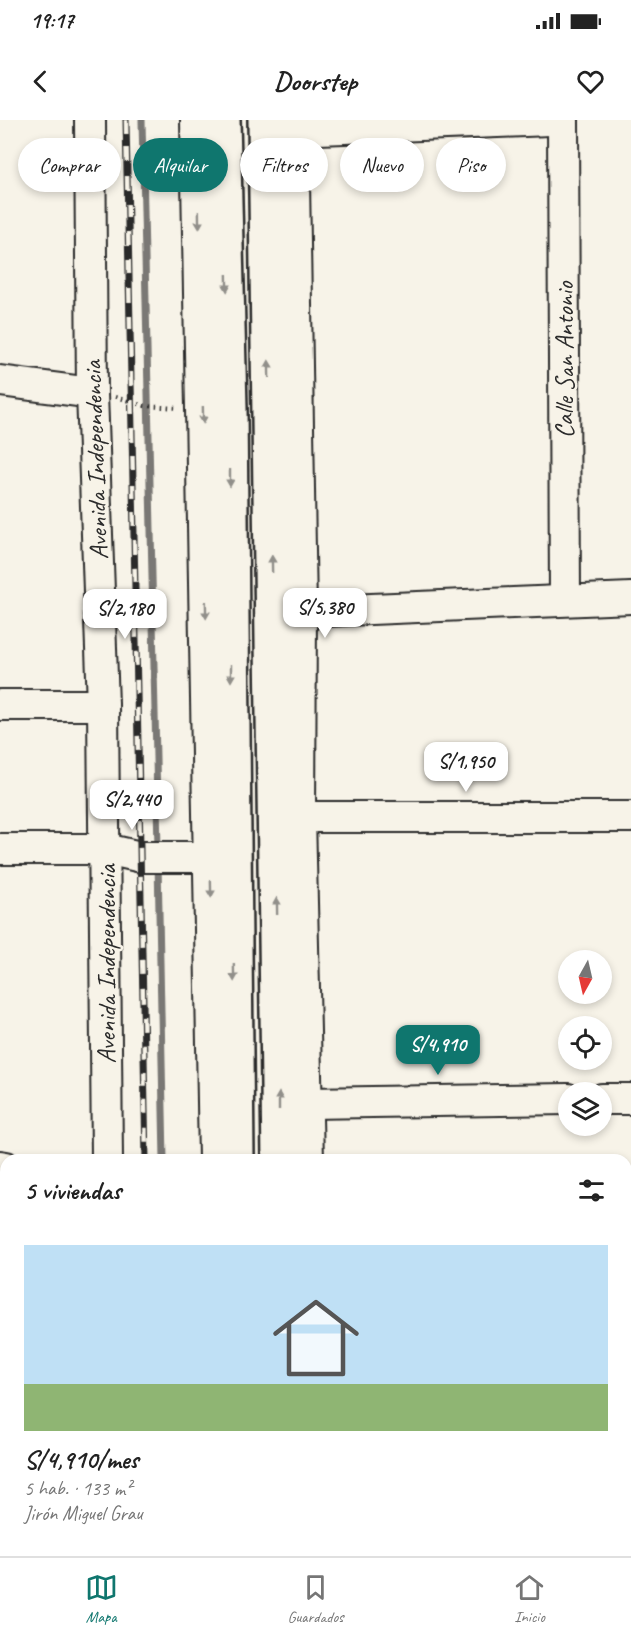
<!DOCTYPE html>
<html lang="es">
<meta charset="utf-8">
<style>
body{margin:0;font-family:Caveat,sans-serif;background:#f6f6f6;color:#222;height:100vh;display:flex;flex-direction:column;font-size:22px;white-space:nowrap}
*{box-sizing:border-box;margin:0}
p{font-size:20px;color:#767676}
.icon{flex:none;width:33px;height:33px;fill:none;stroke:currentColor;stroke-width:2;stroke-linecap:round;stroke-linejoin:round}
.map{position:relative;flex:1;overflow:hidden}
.details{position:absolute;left:0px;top:1034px;width:632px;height:404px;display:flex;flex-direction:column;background:#fff;border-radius:18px 18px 0 0;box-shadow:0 3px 9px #0003}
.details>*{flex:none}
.top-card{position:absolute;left:18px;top:18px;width:596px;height:54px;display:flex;gap:12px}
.needle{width:39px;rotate:188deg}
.tools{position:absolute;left:558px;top:830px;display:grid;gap:12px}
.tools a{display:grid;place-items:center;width:54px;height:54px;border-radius:50%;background:#fff;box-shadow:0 3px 9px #0003;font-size:30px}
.price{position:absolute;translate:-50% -51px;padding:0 14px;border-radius:12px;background:#fff;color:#222;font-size:20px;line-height:39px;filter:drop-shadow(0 2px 3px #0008)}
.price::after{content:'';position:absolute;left:50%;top:36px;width:18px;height:14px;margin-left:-9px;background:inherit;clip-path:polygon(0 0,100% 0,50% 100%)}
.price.on{background:#0f766e;color:#fff}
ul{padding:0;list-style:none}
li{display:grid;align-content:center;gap:12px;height:318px;padding:0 24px}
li+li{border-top:2px solid #e0e0e0}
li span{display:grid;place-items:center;height:186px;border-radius:0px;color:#555}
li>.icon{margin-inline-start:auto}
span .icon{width:108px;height:108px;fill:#fffc;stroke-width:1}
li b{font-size:26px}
h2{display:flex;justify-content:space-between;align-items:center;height:72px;padding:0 24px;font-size:26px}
.tag{padding:0 21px;border-radius:27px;background:#fff;box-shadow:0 3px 9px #0003;font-size:21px;line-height:54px}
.tag.on{background:#0f766e;color:#fff}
.status{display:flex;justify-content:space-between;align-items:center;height:42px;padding:0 30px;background:#fff;direction:ltr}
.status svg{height:16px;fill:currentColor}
header{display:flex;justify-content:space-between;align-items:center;height:78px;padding:0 24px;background:#fff;font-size:27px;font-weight:700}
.tabs{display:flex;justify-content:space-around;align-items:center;height:84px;border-top:2px solid #e0e0e0;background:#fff;font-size:16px;color:#767676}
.tabs a{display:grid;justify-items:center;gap:3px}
.tabs .on{color:#0f766e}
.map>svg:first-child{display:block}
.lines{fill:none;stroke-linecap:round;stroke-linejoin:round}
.stream{stroke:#7a7874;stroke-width:7}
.minor-casing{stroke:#2b2b2b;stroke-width:34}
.highway-casing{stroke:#2b2b2b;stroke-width:38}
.path{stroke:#2b2b2b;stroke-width:4;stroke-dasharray:1.5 4.5;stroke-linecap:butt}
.minor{stroke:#f7f3e8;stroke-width:30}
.highway{stroke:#f7f3e8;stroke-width:33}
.rail-casing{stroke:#2b2b2b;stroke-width:7}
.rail{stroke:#f7f3e8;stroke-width:4.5;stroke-dasharray:14;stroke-linecap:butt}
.oneway{fill:#918f8a}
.labels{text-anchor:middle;stroke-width:5;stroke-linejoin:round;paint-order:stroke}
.street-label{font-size:26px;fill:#2b2b2b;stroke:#f7f3e8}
</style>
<div class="status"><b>19:17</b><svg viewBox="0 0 49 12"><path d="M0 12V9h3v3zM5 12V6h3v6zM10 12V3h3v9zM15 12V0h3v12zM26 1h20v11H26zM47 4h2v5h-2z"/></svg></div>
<header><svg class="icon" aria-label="back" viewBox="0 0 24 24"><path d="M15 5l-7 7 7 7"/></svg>Doorstep<svg class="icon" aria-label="heart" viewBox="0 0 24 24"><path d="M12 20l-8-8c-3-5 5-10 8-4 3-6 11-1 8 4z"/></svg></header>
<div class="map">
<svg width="631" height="1436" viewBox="0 0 631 1436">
<rect width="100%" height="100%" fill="#f7f3e8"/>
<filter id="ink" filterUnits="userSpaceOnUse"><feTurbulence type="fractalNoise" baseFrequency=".0167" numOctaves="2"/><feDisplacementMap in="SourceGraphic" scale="12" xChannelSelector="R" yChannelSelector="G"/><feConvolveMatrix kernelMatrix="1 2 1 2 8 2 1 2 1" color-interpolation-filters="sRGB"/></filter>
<g filter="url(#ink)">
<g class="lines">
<g class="stream">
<path d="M142,0L158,729"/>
<path d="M158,743L164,1040"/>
<path d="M172,1431L173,1436"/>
</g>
<defs>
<g id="minor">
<path d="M90,0L92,273L103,585L107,1040"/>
<path d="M196,0L214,1040"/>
<path d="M293,0L301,492L300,697L308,1040"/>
<path d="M563,0L565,480"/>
<path d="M293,10L550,0"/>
<path d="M0,261L92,273"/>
<path d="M301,492L631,478"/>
<path d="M0,585H103"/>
<path d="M280,700L300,697H631"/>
<path d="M0,729H106L141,737H210"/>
<path d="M602,979H631"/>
<path d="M308,983L568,979"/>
<path d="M0,1046L6,1047"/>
<path d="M626,1207H631"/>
<path d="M0,1405H6"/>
<path d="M118,1431V1436"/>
<path d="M219,1431V1436"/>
<path d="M310,1431V1436"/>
</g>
<g id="highway">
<path d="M223,0L230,289L237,1040"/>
<path d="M265,0L279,1040"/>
<path d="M243,1431V1436"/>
<path d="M283,1431V1436"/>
</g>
</defs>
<use href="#minor" class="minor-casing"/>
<use href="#highway" class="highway-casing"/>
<path class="path" d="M115,277L145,286L178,288"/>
<use href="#minor" class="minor"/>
<use href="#highway" class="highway"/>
<defs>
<g id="rail">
<path d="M126,0L146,1040"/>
<path d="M153,1431V1436"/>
</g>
</defs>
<use href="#rail" class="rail-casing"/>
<use href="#rail" class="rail"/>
</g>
<defs><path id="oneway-solid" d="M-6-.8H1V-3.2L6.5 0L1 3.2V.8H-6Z" transform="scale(1.5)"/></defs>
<g class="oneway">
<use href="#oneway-solid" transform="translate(199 100) rotate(89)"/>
<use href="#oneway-solid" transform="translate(227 163) rotate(89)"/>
<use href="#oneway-solid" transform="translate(269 249) rotate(-91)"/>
<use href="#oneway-solid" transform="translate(203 295) rotate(89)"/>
<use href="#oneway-solid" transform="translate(230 358) rotate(90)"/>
<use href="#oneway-solid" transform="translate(272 444) rotate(-91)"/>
<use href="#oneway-solid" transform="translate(206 490) rotate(89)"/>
<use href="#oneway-solid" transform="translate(231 553) rotate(90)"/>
<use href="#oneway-solid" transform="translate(211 769) rotate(89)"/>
<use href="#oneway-solid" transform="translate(277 786) rotate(-91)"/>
<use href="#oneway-solid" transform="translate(234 853) rotate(89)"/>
<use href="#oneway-solid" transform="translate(279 981) rotate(-90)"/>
</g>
</g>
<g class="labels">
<g class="street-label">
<text transform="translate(564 240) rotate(-90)" y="9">Calle San Antonio</text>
<text transform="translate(95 340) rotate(-92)" y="9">Avenida Independencia</text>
<text transform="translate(106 844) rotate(-90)" y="9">Avenida Independencia</text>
</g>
</g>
</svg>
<div class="tools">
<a><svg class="needle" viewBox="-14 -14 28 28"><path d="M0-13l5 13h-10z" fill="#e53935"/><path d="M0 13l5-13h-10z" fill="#767676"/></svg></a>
<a><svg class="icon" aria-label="locate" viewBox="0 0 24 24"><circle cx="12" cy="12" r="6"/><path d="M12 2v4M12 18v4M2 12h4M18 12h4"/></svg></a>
<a><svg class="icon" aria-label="layers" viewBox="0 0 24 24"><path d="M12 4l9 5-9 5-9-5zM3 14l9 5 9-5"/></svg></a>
</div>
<b class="price" style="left:325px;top:519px">S/5,380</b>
<b class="price" style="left:125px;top:520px">S/2,180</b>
<b class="price" style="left:466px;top:673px">S/1,950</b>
<b class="price" style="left:132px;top:711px">S/2,440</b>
<b class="price on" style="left:438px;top:956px">S/4,910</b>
<div class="top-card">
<a class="tag">Comprar</a>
<a class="tag on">Alquilar</a>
<a class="tag">Filtros</a>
<a class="tag">Nuevo</a>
<a class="tag">Piso</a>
</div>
<section class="details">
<h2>5 viviendas<svg class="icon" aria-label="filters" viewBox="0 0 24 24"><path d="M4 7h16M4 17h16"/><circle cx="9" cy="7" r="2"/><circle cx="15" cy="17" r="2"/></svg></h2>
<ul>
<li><span style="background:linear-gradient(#bfe0f5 75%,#8fb573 0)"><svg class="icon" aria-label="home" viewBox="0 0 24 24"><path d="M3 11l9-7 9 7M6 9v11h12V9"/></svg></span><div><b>S/4,910/mes</b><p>5 hab. · 133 m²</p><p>Jirón Miguel Grau</p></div></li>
</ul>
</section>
</div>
<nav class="tabs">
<a class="on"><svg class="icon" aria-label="map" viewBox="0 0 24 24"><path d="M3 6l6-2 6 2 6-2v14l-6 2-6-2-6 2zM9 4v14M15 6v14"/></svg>Mapa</a>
<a><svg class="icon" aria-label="saved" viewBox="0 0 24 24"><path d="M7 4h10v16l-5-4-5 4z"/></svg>Guardados</a>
<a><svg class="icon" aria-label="home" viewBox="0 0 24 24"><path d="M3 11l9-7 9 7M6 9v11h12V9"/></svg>Inicio</a>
</nav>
